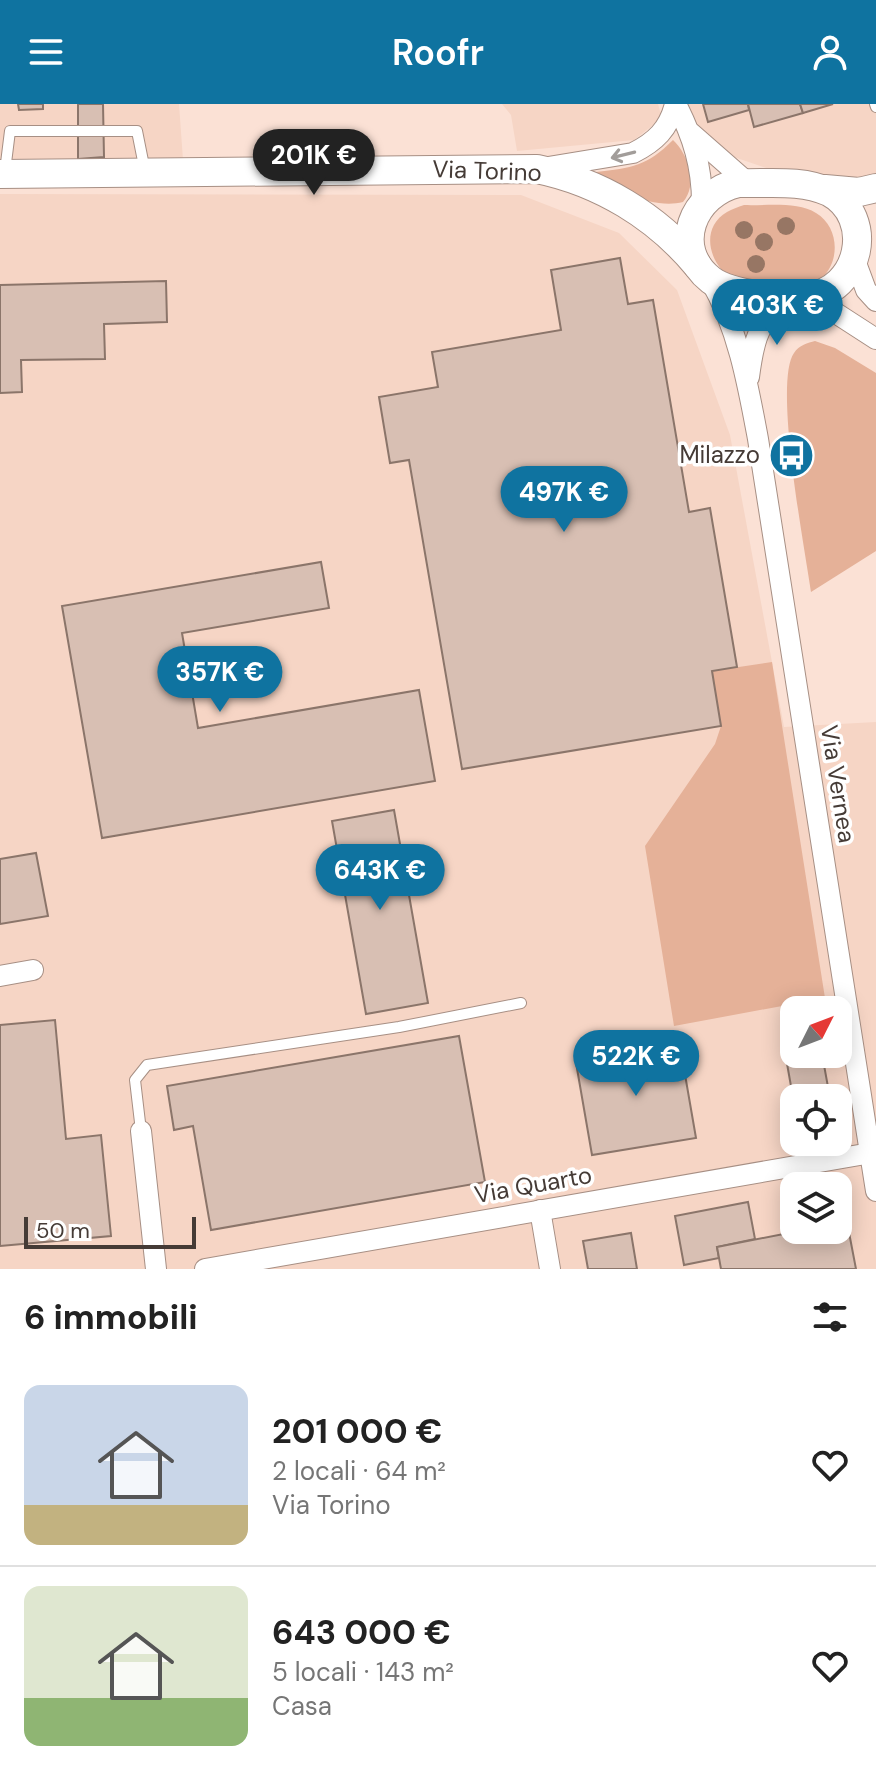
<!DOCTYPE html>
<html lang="it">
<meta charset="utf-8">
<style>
body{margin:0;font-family:"DM Sans",sans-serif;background:#f6f6f6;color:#222;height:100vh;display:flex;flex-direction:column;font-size:30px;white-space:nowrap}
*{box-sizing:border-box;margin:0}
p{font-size:26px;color:#767676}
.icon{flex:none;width:44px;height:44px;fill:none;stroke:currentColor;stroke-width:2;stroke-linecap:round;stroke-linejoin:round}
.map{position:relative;height:1165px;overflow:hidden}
.side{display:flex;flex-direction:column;background:#fff;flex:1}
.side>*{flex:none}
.needle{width:52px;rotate:48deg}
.controls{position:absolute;left:780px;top:892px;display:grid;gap:16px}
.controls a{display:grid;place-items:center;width:72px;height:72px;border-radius:16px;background:#fff;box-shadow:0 4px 20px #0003;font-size:40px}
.scale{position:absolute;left:24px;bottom:20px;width:172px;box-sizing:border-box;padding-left:8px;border:4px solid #453b36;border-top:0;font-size:22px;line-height:28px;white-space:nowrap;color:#453b36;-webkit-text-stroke:6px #fff;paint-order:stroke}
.price{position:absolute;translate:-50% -68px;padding:0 18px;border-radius:28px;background:#0f73a0;color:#fff;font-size:26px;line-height:52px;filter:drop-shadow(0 2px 4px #0008)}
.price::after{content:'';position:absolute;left:50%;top:48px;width:24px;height:18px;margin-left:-12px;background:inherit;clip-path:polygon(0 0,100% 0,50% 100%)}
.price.active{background:#222;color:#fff}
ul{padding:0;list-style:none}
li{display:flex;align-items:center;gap:24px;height:200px;padding:0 24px}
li+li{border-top:2px solid #e0e0e0}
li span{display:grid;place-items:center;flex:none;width:224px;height:160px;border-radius:16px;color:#555}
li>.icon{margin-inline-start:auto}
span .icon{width:96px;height:96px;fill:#fffc;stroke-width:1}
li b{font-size:34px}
h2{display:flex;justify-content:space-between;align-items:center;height:96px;padding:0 24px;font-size:34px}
header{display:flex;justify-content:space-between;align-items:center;height:104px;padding:0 24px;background:#0f73a0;color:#fff;font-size:36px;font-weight:600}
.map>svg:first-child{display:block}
.built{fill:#f6d5c5;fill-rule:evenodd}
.green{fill:#e5b198}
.building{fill:#d8bfb3;stroke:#8b756a;stroke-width:2}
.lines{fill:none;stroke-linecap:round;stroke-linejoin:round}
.service-casing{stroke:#a78f84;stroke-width:12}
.minor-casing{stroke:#a78f84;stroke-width:22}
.secondary-casing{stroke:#a78f84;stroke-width:30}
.service{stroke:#fff;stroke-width:10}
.minor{stroke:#fff;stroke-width:20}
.secondary{stroke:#fff;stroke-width:28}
.tree{fill:#977664}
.oneway{stroke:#a29d9a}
.labels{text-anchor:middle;stroke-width:7;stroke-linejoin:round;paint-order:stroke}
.street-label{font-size:24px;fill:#453b36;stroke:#fff}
.poi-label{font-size:24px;fill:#453b36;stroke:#fff;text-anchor:end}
</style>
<header><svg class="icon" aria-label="menu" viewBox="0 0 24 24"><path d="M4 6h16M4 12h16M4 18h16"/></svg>Roofr<svg class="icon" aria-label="person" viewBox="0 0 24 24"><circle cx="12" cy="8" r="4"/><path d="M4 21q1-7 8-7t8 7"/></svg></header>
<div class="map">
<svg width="876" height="1165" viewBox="0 0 876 1165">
<rect width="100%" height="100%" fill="#fbe1d5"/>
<g class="built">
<path d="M0,0H179L183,56L0,62Z"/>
<path d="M502,0H658L662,14L634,36L517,47L511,11Z"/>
<path d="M688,0H876V75L865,81L775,67L728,51L700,28Z"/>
<path d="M0,90L521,91L619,129L677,186L730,331L784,623L876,618V1165H0ZM794,906H838V950H794ZM794,994H838V1038H794ZM794,1082H838V1126H794Z"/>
</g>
<g class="green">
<path d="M673,36C689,51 698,81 683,98C656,105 615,89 596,68C632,64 647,62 673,36Z"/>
<path d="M744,101C765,102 797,97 816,109C846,127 839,178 802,183C791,185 744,182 736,177C710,164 698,125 727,108C732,105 738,103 744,101Z"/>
<path d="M815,237L835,244L876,269V447L811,488C805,445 773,279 794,249C799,241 808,239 815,237Z"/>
<path d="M772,558L825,894L674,922L645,742L715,640L721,622L712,567Z"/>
</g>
<g class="building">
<path d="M18,0H43V5L19,6Z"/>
<path d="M78,0H103L104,53L78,55Z"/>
<path d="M703,0H748L749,6L708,18Z"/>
<path d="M748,0H800L803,9L754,23Z"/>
<path d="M800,0H833L803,9Z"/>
<path d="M620,154L628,200L653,196L689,408L710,404L737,563L712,567L721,622L462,665L409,356L390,359L379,293L438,283L432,248L561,226L551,166Z"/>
<path d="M166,177L167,218L104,220L105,255L21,256L22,288L0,289V181Z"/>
<path d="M321,458L329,504L182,529L198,624L419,586L435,677L102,734L62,502Z"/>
<path d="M394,706L428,899L366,910L332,717Z"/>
<path d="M36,749L48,812L0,820V755Z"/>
<path d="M55,916L66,1035L101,1031L111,1132L0,1142V921Z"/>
<path d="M459,932L485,1078L211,1126L193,1022L174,1026L167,982Z"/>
<path d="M679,936L696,1034L592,1051L575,953Z"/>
<path d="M808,950H822L830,994H794V999L786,954Z"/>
<path d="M748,1098L755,1135L717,1143L719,1154L684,1161L675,1112Z"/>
<path d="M847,1118L856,1165H721L717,1143L804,1126H838V1120Z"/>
<path d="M631,1129L637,1165H588L583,1137Z"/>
</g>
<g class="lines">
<defs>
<g id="service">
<path d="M875,0L876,3"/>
<path d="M5,67L10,27H137L145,67"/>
<path d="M141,1027L135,976L147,961L399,923L521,899"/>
</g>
<g id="minor">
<path d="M676,0C693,33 702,62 702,99"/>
<path d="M691,29L748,79"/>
<path d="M542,64L633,49C655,38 669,25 675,0"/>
<path d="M856,159L866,186L876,197"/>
<path d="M710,176C738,224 748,281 758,335L876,1087"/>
<path d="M811,193L876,235"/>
<path d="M749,273C754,234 758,215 793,194"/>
<path d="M0,872L33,866"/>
<path d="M141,1027L156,1165"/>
<path d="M540,1106L550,1165"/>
<path d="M205,1165L876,1048"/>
</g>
<g id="secondary">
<path d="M0,70L537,65C600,78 656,112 697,161"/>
<path d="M738,79C768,80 801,75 829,88C876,113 861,188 806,193C781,195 731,191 711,176C670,144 693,89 738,79Z"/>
<path d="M825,85L859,88L876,84"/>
</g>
</defs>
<use href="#service" class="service-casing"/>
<use href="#minor" class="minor-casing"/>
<use href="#secondary" class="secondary-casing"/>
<use href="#service" class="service"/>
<use href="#minor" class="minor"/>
<use href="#secondary" class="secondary"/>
</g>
<g class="tree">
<circle cx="786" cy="122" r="9"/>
<circle cx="744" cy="126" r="9"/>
<circle cx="764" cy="138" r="9"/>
<circle cx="756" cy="160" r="9"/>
</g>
<defs><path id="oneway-shaft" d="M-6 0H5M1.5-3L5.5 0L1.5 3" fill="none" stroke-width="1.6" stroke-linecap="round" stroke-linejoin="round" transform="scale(2)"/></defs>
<use class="oneway" href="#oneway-shaft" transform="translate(623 51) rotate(166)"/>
<defs>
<symbol id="bus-disc" viewBox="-11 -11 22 22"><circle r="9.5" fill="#0f73a0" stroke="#fff"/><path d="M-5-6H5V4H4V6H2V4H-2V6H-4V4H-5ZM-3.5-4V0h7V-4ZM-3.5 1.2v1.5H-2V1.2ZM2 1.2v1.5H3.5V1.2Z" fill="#fff"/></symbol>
</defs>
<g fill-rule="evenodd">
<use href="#bus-disc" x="766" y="326" width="51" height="51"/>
</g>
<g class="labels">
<g class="street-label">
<text transform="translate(487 67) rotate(2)" y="8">Via Torino</text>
<text transform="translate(838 680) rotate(81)" y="8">Via Vernea</text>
<text transform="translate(533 1081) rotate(-10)" y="8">Via Quarto</text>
</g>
<g class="poi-label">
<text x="760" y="359">Milazzo</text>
</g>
</g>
</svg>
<div class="controls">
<a><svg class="needle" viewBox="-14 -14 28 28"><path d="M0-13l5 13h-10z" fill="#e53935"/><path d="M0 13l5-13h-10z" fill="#767676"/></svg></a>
<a><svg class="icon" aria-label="locate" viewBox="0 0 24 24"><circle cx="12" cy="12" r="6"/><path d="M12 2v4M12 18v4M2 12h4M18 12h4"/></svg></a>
<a><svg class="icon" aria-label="layers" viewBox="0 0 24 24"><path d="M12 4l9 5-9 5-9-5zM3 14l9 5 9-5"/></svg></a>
</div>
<div class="scale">50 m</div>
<b class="price active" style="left:314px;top:93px">201K €</b>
<b class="price" style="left:777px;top:243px">403K €</b>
<b class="price" style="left:564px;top:430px">497K €</b>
<b class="price" style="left:220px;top:610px">357K €</b>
<b class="price" style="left:380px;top:808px">643K €</b>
<b class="price" style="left:636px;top:994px">522K €</b>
</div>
<section class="side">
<h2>6 immobili<svg class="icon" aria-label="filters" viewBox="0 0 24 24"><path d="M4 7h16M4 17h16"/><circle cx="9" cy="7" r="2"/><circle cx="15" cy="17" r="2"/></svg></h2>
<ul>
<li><span style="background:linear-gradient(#c9d6e8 75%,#c2b280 0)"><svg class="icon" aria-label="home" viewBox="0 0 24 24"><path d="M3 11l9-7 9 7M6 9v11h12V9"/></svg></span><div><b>201 000 €</b><p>2 locali · 64 m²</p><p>Via Torino</p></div><svg class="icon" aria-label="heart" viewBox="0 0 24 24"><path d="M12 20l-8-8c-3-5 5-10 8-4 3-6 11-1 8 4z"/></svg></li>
<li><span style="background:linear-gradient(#dfe7d0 70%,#8fb573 0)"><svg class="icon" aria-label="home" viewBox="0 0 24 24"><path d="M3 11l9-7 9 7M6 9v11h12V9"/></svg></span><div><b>643 000 €</b><p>5 locali · 143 m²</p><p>Casa</p></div><svg class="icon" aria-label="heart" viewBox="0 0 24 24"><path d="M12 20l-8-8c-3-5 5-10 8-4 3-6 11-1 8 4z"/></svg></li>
</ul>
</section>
